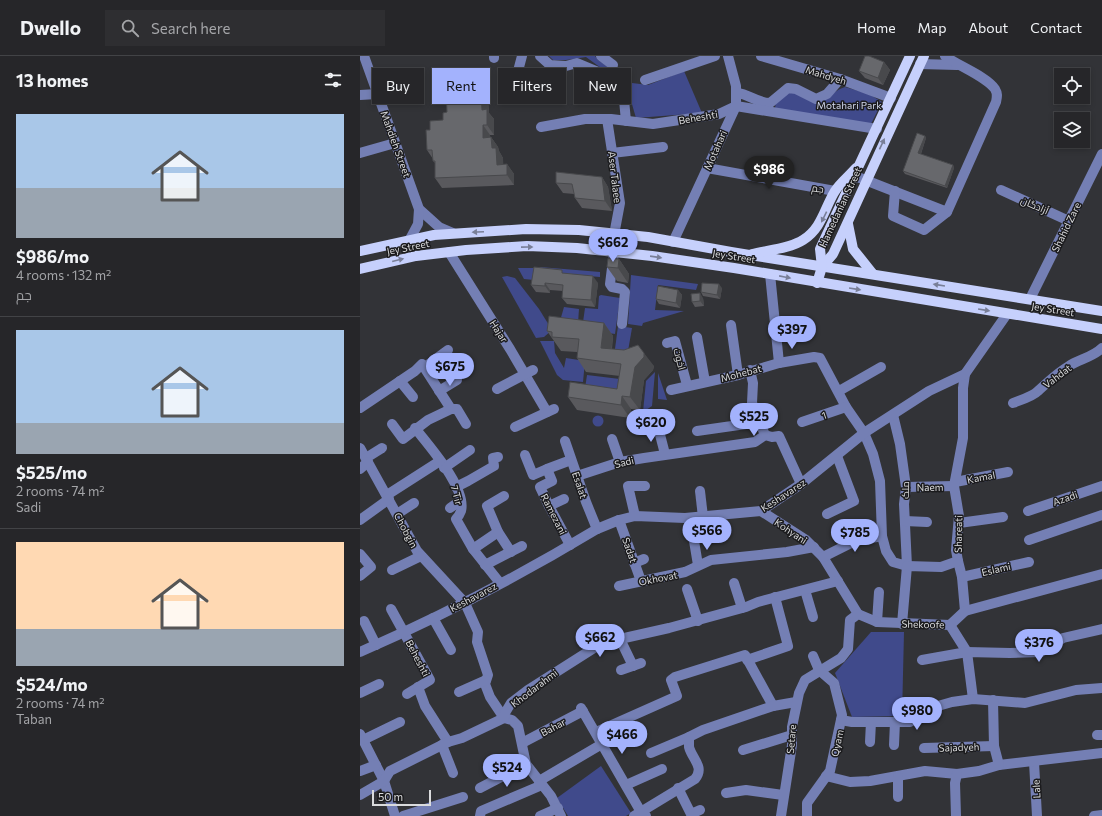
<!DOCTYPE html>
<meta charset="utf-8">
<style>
body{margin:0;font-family:Commissioner,Cairo,sans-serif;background:#2e2e31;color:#f1f3f6;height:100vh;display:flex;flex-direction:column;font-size:15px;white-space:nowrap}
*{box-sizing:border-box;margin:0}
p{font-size:13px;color:#a4a5a8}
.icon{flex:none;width:22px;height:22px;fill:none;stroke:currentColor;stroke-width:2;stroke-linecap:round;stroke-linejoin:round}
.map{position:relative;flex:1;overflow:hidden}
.side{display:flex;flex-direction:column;background:#262629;width:360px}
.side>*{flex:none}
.hud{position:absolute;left:12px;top:12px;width:380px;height:36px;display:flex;gap:8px}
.controls{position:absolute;left:694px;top:12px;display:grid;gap:8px}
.controls a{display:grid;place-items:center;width:36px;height:36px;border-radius:0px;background:#262629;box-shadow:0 2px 6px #0003,0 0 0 1px #424346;font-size:20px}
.scale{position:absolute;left:12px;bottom:10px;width:59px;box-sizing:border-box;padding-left:4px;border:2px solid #dadbdd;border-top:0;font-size:11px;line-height:14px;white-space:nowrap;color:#dadbdd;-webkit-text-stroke:3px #1b1b1d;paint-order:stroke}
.price{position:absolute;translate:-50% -34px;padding:0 9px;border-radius:14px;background:#a3b2fd;color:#111;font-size:13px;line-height:26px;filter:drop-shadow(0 1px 2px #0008)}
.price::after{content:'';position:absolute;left:50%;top:24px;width:12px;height:9px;margin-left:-6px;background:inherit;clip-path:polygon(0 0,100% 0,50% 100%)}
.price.on{background:#222;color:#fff}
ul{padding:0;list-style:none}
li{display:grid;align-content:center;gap:8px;height:212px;padding:0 16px}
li+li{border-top:1px solid #424346}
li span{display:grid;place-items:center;height:124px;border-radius:0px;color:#555}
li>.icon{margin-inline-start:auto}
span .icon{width:72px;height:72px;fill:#fffc;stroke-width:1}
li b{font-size:17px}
h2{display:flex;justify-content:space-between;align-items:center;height:48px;padding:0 16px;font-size:17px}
.chip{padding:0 14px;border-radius:0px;background:#262629;box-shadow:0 2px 6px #0003,0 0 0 1px #424346;font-size:14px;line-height:36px}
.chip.on{background:#a3b2fd;color:#111}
header{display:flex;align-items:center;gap:24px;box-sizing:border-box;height:56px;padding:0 20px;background:#262629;border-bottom:1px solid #424346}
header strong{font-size:19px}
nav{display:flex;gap:22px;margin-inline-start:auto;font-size:14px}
.search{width:280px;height:36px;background:#2e2e31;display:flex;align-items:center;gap:10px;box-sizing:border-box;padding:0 14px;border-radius:0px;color:#a4a5a8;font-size:15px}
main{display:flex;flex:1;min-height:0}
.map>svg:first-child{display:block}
.green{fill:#404a8b}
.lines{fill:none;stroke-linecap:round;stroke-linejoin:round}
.minor{stroke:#747fb4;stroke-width:10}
.major{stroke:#c6d0fc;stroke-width:10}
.wall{fill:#59595d}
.shaded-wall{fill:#48494c}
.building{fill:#67686c;stroke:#48494c}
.oneway{fill:#797f98}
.labels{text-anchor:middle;stroke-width:3;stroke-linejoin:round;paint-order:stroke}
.street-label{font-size:10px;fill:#dadbdd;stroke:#1b1b1d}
.park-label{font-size:10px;fill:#d1d7ec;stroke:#1b1b1d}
</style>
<header>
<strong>Dwello</strong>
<div class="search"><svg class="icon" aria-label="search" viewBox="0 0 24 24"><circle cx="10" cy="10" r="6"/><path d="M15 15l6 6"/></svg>Search here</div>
<nav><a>Home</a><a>Map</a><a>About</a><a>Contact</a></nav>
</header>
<main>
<section class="side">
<h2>13 homes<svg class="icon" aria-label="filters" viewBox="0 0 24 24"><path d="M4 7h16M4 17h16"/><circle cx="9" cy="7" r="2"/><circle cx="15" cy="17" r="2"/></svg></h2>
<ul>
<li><span style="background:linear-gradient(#a9c7e8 60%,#9aa5b1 0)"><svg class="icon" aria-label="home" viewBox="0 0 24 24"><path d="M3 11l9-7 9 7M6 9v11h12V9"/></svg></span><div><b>$986/mo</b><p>4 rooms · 132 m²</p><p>جم</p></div></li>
<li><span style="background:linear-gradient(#a9c7e8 75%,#9aa5b1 0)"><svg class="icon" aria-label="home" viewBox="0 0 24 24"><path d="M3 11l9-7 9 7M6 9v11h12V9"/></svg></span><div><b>$525/mo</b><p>2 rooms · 74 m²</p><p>Sadi</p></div></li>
<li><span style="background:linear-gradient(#ffd9b3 70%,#9aa5b1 0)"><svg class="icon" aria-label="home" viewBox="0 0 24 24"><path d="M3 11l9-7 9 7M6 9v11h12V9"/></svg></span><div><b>$524/mo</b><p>2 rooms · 74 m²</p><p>Taban</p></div></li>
</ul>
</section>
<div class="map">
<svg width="742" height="760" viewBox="0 0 742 760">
<rect width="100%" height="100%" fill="#323337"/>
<g class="green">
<path d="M189,0H235L238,4L272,27L288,29L324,15L342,57L276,62L267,31L226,1L206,4H193Z"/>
<path d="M485,31L509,38L522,46L511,68L415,53L416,44C433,31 439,38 457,47C469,44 472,35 485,31Z"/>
<path d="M180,211L240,216V221L179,216Z"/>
<path d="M158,212H175L174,224L164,223Z"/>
<path d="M271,219L338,228L336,234L298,229L295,254L324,255L283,267L282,270L268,268Z"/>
<path d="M147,220L155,222L179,253L192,274L184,281L176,282L142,221Z"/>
<path d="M241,239L260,242L255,278L222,273L225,252L238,253L239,240Z"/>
<path d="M204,251L219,253L218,267L200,265Z"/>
<path d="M258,270L272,272L268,295L255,293Z"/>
<path d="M180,285H194L195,297L204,312L206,302L225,305L223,326L203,324L197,319Z"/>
<path d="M295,316L292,350L283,356L286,325Z"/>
<path d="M298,317L307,344L298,343Z"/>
<path d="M227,319L268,324L265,344L224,339Z"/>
<circle cx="238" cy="365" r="5.5"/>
<path d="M511,576H544L542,660L492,661L475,617Z"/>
<path d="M241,710L271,757L266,760H208L197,742Z"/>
</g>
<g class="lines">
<g class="minor">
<path d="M4,0L59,153L79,171L93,177"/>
<path d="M180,0L190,9L206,10L217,7L248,20L260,33L264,44L266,65"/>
<path d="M241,0L253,9"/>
<path d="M401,0L480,23L531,42"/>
<path d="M134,2V0"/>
<path d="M560,8L597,9"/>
<path d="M158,15L162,0"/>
<path d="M285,24L355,0"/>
<path d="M377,37C389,38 397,47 410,47L428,32L436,33L456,43L467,38L480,23"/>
<path d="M0,39L17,38"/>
<path d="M247,63L260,147L254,179"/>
<path d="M181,71L225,63H251L293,68L359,58L376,50L517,73"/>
<path d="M0,97L35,87"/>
<path d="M252,97L303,91"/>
<path d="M347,112L475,135"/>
<path d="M495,120L587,156L636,46C637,41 638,38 635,33C626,20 598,10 585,0"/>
<path d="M641,134L709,165"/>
<path d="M535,135L533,160L564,174L587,156"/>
<path d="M50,183L58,168L59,153"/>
<path d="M313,186L376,50V30L368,0"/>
<path d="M89,196L150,293L187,356"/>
<path d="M254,196L250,228L252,231L262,233L265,236L262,268"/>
<path d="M410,218L419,307"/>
<path d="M670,243L742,98"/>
<path d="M371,269L378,319"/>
<path d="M337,281L345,326"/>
<path d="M307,287L315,285L327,329"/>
<path d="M65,311L88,294"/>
<path d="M390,314L393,327L392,347L405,379L412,381L419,380L441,428"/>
<path d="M40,325L53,341"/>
<path d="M137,333L173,314"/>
<path d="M311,334L378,319L419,307L454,301L460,302L486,351L504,377L513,398L520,425L522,480L526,495L533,506L547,510L544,448L546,431L540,388L533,359"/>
<path d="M79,335L97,324"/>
<path d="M479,335L521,311"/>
<path d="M653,347C660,344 672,341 678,335C688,326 697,317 709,310C720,303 733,301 742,292"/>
<path d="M0,352L55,315L62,308L91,353L68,364L43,383L32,368"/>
<path d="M91,353H97L106,368"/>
<path d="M442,366L486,351"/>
<path d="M155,371L194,353"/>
<path d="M298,371L305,398"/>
<path d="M55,372C69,390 107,432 101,455C100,458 98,461 96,463L113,493L140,527"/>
<path d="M337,375L400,366"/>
<path d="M252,383L260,406"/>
<path d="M205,385L226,446L237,473"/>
<path d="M0,392L57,495L105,547L118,576L117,586L128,619L125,628L130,641L144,662L152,664L158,670L166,708L191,740L201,760"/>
<path d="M165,399L173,419L187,413"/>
<path d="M6,402L22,392"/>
<path d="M84,412L110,394"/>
<path d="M0,413L8,406"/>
<path d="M217,420L260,406L284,402L395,386L405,379"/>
<path d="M595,426L648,416"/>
<path d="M96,431L108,425L134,410L133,402L138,401"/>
<path d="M546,431L594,430"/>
<path d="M340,435L343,461"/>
<path d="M27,439L80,405"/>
<path d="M144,440L127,450L138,476L151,496"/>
<path d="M189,450L204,443"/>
<path d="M90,452L100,445"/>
<path d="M401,455L446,484L463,501L498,558"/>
<path d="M668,455L742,430"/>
<path d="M37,458L54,447"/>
<path d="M467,458L494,445L477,400"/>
<path d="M275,460L268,430H285"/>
<path d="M0,464L29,443"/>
<path d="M259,464L281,525"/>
<path d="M545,465L567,466"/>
<path d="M599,467L643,461"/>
<path d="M669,484L742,459"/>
<path d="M334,485L338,509"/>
<path d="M210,489L189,450L180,431L192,425L187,413L211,404"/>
<path d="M113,493L138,476"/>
<path d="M0,498L11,511L0,520"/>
<path d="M463,501L495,485L522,480"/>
<path d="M598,505L602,521L605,555"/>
<path d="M274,507L284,503"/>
<path d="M125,509L162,490"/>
<path d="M32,514L61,500"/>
<path d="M602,521L669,506"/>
<path d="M374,527L382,552"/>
<path d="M259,530L325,516L351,504L427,496L454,491"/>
<path d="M327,533L338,565"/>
<path d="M445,534L453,561"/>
<path d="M31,553L70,624L47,638"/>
<path d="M73,562L91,594"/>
<path d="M4,565L16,589"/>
<path d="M517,566L519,536"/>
<path d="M542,568L547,510L581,511L598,505L596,494L599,460L594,430L603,382V332L605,318"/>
<path d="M590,569L607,596L613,643"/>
<path d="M260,583L273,610"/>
<path d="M0,596C82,560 161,519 237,473L259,464L275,460L325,462L401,455L441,428L504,377L569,335L605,318L647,258"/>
<path d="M387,604L428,590L415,541"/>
<path d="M562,604L607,596L650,597L681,596L703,582L742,573"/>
<path d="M261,614L281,607"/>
<path d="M58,631L65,650L88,686"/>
<path d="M99,636L126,624"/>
<path d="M0,637L19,628"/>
<path d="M221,652L281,756L286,760"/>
<path d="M481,664L492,666H550L578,650L592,646L613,643L665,647L716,634L742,632"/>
<path d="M236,676L317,640L311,624L315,621L385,599L413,650"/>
<path d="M0,678L24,725L35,760"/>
<path d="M737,679H742"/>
<path d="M3,684L40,666"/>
<path d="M510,686L511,666"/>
<path d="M162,687L223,655"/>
<path d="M82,689L93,717"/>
<path d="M534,689L535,666"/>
<path d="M564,692L634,690"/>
<path d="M383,694L432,679"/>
<path d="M291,697L329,681"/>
<path d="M674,706L677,760"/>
<path d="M639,709L742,697"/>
<path d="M0,715L16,709"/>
<path d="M466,720L490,726L510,725L565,715L597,718L619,715L639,709L634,690L633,644"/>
<path d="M179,725L242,688"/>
<path d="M266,729L302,713"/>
<path d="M120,732L166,708"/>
<path d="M318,732L331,758L340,754"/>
<path d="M366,737L386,734L423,739"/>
<path d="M0,739L24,725L30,715L88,686L102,682L144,662L145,657L151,647L168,634L234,592L260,583L309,572L386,551L398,546L478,525"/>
<path d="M538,741V721"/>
<path d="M43,760L103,741"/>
<path d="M120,760L121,755L182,729"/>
<path d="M180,760L198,752"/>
<path d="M274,760L335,723C345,711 332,703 329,691C329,688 329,684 329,681L343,674L413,650L436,646"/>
<path d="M421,760L432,689V671L439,637L445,624L481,602L488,593L490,564L498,558L517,566L590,569L605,555L742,518"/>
<path d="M447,760V747L470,715L482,659L474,627L459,614L453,600"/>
<path d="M596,760L595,727L597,718"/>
<path d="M734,760L742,759"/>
</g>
<g class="major">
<path d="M488,168L493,193L513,218"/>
<path d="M0,195L74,179L166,173L219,174L288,181L371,196L742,255"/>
<path d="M392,198C408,194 429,193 443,184C462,172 464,153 475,135C480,127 489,120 496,112"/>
<path d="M462,211L473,198L564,0"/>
<path d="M0,213L56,200L106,194L167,190L217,192L292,200L374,212L742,273"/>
<path d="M457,227L462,211L460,193L550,0"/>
</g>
</g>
<g class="wall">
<path d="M524,6L530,14L523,29L505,22L499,15Z"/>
<path d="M108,30L111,34L128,44L129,57L134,63V79H130V82L131,81L138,91L139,95L143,102V109L147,108L154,118V129L82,132L75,122V107L73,105V103L67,94L70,74L83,64L98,36Z"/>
<path d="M565,80L566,82L561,98L593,109L594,112L587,132L545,118L543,115Z"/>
<path d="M242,121L248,131L252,155L222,152L215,142L214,138L203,137L196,127Z"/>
<path d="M259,203L269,218L268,227L257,225L247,211Z"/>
<path d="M204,217L238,227L235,251L207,248L202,242L203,235L190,234V237L176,236L171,229Z"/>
<path d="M362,232L360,243L343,240L341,236Z"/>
<path d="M318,234L322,239L320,252L299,248L296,243Z"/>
<path d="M343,242L344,250L335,251L332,246Z"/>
<path d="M244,267L253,280L252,293L294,310L293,314L284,324L280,354L271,353L270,362L217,354L208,341L257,333L260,320L226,316L217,302V296L201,295L187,275Z"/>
</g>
<g class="shaded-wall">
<path d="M524,6L530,14L523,29L518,22Z"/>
<path d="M121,34L128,44L129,57L134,63V79L127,69L122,54Z"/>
<path d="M123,69L130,79V92L123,82Z"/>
<path d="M565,80L566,82L560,100L558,97Z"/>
<path d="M131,81L138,91L139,95L143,102L144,119L137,109L132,92Z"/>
<path d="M147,108L154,118V129L147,119Z"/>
<path d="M593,109L594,112L587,132L585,130Z"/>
<path d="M242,121L248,131L252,155L245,145Z"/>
<path d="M259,203L269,218L268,227L258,212Z"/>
<path d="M233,220L238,227L235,251L231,244Z"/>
<path d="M185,227L190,234V237L185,230Z"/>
<path d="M359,228L362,232L360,243L357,239Z"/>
<path d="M318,234L322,239L320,252L316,247Z"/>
<path d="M340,237L343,242L344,250L340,245Z"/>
<path d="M244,267L253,280L250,305L241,292Z"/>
<path d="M284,297L294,310L293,314L284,324L280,354L270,341L275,311Z"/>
<path d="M262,340L271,353L270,362L261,349Z"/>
</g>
<g class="building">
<path d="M505,0H509L524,6L518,22L499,15Z"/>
<path d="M98,30H108V34H121L122,54L127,53V69H123V82L131,81L132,92H136L137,109L147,108V119L75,122V105H73L72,94H67L66,74H70V65L83,64V57L87,56L86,36H98Z"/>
<path d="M557,77L565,80L558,97L593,109L585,130L543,115Z"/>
<path d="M196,116L242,121L245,145L215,142L212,128L196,127Z"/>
<path d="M248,202L259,203L258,212L247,211Z"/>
<path d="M174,211L202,214V217L233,220L231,244L202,242L203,229L185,227V230L171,229Z"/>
<path d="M342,227L359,228L357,239L341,236Z"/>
<path d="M298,230L318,234L316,247L296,243Z"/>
<path d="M340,237V245L332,246L331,238Z"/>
<path d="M189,260L244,267L241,292L264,294L278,289L284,297V301L275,311L270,341L262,340L261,349L208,341L210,326L257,333L261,308L217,302L219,283L192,281V276L187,275Z"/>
</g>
<defs><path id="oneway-solid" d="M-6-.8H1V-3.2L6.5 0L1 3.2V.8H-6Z"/></defs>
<g class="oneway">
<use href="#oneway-solid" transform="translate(522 88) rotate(-65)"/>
<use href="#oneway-solid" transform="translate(464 161) rotate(116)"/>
<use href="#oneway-solid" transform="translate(118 176) rotate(177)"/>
<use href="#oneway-solid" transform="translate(167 191) rotate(-1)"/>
<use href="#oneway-solid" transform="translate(296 201) rotate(8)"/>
<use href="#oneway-solid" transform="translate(38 204) rotate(-14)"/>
<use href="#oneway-solid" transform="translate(425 221) rotate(11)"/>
<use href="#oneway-solid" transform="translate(579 229) rotate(-171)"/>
<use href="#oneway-solid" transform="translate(495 233) rotate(9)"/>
<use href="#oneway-solid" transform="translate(624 254) rotate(9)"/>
</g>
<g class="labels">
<g class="street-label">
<text transform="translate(466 19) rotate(17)" y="4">Mahdyeh</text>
<text transform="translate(338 61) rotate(-10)" y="4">Beheshti</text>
<text transform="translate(36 88) rotate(70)" y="4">Mahdieh Street</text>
<text transform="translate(355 94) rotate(-66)" y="4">Motahari</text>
<text transform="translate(255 121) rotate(83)" y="4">Aser Talaee</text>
<text transform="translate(458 132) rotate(10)" y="4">جم</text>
<text transform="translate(675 149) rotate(24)" y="4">آزادگان</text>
<text transform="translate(480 151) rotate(-65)" y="4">Hamedanian Street</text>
<text transform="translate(706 171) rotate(-64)" y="4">Shahid Zare</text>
<text transform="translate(48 191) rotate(-11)" y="4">Jey Street</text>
<text transform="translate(374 200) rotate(9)" y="4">Jey Street</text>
<text transform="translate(693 253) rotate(9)" y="4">Jey Street</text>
<text transform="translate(139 275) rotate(57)" y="4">Hajar</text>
<text transform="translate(320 303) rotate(75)" y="4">اخوت</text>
<text transform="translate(381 317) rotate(-15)" y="4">Mohebat</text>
<text transform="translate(697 320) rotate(-37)" y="4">Vahdat</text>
<text transform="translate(464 359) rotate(-19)" y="4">1</text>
<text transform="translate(264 406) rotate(-14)" y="4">Sadi</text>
<text transform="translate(621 421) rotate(-11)" y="4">Kamal</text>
<text transform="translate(220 429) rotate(71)" y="4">Esalat</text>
<text transform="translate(570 431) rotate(-1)" y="4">Naem</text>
<text transform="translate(545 434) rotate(-89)" y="4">ملک</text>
<text transform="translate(97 439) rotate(75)" y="4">7 Tir</text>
<text transform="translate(423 439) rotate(-33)" y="4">Keshavarez</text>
<text transform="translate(705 442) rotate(-19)" y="4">Azadi</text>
<text transform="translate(194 458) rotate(63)" y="4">Ramezani</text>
<text transform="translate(46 474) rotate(62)" y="4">Chobgin</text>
<text transform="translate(431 475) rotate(34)" y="4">Kohyani</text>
<text transform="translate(598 478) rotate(-89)" y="4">Shareati</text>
<text transform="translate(270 494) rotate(71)" y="4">Sadat</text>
<text transform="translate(636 513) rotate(-13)" y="4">Eslami</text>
<text transform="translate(298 522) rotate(-11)" y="4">Okhovat</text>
<text transform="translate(113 541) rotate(-28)" y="4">Keshavarez</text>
<text transform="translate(563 568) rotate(1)" y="4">Shekoofe</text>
<text transform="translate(58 602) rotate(62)" y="4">Beheshti</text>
<text transform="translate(174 632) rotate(-37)" y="4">Khodarahmi</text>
<text transform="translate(193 671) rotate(-28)" y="4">Bahar</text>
<text transform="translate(431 683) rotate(-85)" y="4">Setare</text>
<text transform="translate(477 687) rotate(-78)" y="4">Qyam</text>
<text transform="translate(599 691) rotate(-2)" y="4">Sajadyeh</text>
<text transform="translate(676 733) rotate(-93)" y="4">Lale</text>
</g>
<g class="park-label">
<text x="489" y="53">Motahari Park</text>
</g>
</g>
</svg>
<div class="controls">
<a><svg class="icon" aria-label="locate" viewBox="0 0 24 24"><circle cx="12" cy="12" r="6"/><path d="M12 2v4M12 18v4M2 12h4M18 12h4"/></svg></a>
<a><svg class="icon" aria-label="layers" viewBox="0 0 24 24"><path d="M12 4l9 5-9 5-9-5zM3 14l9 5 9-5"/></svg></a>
</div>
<div class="scale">50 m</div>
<b class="price on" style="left:409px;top:134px">$986</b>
<b class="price" style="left:253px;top:207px">$662</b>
<b class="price" style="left:432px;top:294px">$397</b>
<b class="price" style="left:90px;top:331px">$675</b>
<b class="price" style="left:394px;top:381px">$525</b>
<b class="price" style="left:291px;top:387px">$620</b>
<b class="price" style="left:347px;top:495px">$566</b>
<b class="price" style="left:495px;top:497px">$785</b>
<b class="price" style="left:240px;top:602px">$662</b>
<b class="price" style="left:679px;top:607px">$376</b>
<b class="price" style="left:557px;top:675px">$980</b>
<b class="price" style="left:262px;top:699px">$466</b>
<b class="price" style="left:147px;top:732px">$524</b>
<div class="hud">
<a class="chip">Buy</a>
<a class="chip on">Rent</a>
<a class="chip">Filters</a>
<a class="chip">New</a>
</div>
</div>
</main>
